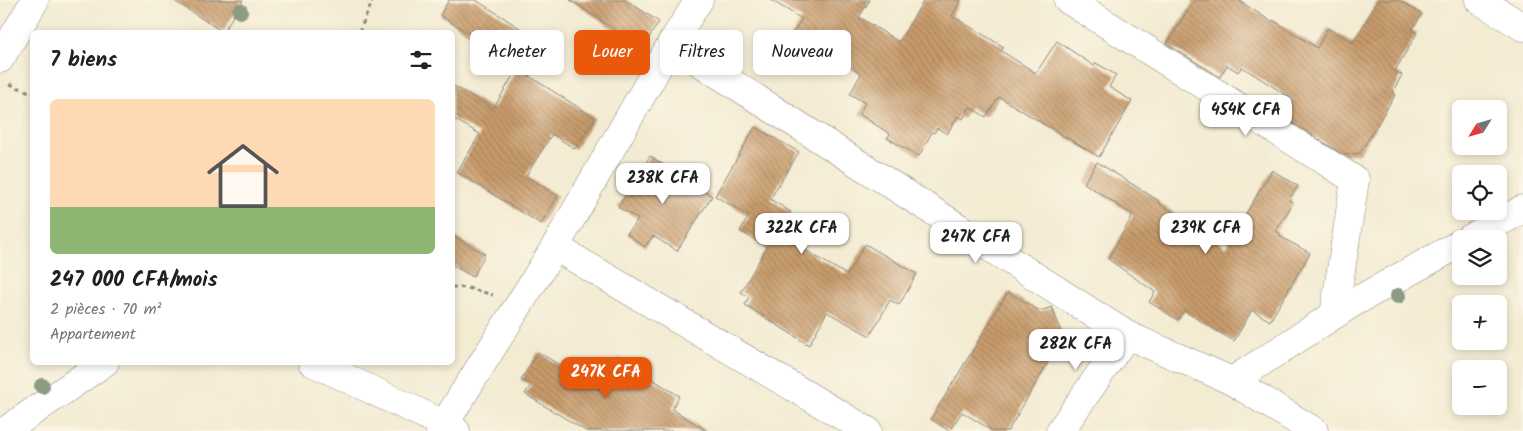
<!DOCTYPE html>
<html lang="fr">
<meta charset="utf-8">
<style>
body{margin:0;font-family:Kalam,sans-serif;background:#f6f6f6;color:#202124;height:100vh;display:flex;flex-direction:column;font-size:19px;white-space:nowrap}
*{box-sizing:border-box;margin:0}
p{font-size:16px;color:#757577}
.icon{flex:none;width:28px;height:28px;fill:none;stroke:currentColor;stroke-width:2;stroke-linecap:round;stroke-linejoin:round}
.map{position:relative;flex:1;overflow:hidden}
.sheet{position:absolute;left:30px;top:30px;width:425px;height:335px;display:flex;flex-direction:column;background:#fff;border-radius:8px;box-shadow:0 2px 8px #0003}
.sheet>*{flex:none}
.banner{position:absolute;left:470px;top:30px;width:475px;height:45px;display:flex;gap:10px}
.needle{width:32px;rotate:233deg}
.buttons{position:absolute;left:1452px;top:100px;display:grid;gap:10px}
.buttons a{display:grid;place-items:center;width:55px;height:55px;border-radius:8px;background:#fff;box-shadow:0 2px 8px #0003;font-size:25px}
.price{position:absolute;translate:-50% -42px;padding:0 11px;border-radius:10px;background:#fff;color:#222;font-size:16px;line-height:32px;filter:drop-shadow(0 1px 2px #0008)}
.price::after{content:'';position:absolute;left:50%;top:30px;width:15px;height:11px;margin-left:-8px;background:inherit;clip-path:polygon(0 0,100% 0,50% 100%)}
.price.on{background:#ea580c;color:#fff}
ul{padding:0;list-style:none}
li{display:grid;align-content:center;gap:10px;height:265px;padding:0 20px}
li span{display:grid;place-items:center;height:155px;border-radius:8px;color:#555}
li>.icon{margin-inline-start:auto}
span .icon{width:90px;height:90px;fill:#fffc;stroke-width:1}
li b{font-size:21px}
h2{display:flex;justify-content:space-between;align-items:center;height:60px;padding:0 20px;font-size:21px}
.pill{padding:0 18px;border-radius:8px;background:#fff;box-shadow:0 2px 8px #0003;font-size:18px;line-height:45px}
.pill.on{background:#ea580c;color:#fff}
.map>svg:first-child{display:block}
.building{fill:url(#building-back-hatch)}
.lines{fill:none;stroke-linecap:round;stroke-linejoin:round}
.minor-casing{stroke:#888477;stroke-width:29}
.path{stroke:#888477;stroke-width:3;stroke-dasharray:4 4;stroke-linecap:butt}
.minor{stroke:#fff;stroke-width:28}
.tree{fill:#8e9b84}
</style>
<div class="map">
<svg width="1523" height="431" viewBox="0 0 1523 431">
<defs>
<pattern id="building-back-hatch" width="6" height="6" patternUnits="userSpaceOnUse" patternTransform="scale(1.25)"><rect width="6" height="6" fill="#c89b6c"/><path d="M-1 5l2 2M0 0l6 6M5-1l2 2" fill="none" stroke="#a27e58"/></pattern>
</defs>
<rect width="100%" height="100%" fill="#fcf5e5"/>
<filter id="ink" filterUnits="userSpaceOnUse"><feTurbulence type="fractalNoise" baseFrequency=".02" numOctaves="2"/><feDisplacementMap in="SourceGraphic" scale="10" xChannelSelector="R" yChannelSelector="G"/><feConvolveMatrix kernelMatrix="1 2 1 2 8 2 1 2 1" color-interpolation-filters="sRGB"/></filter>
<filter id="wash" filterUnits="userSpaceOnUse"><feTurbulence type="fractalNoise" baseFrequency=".0096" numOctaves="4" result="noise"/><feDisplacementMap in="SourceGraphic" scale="20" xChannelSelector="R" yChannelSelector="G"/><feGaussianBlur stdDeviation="1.12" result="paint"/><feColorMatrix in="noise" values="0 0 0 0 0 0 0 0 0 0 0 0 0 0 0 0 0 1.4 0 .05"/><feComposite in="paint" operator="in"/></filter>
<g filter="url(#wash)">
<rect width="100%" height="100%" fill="#f3ebd2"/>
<g id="blocks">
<g class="building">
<path d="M173,0H243L223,32Z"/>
<path d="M449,0H476L548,46L529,76L595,118L575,149L552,134L526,176L558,196L541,224L457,172L480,134L452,118V85L493,109L514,74L490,59L495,50L440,15Z"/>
<path d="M570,0H626L659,22L642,48Z"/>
<path d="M771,0H870L859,17L899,42L924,0H961L952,16L1004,47L1001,51L1036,73L1057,41L1094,66L1096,63L1116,75L1109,87L1132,101L1099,157L999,97L986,117L970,107L963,119L958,116L947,134L937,128L934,133L932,132L919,156L887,138L890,134L859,114L865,103L850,94L861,74L824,51L820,58L789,39L802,19Z"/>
<path d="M1194,0H1238L1272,22L1273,20L1317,48L1328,28L1353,43L1378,0H1399L1422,14L1412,30L1417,33L1395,71L1402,75L1392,93L1395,95L1360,153L1344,155L1283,117L1294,100L1242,67L1238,72L1227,65L1220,77L1167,44Z"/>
<path d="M755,127L799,152L770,199L791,212L778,234L847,275L865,244L917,274L899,305L890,300L870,336L827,312L809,345L745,305L749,297L741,292L767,247L740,231L749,216L715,196Z"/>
<path d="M650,156L712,196L677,251L653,236L645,247L627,234L638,219L618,207Z"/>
<path d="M1097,162L1159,201L1158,202L1226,247L1272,170L1298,186L1289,200L1293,203L1276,231L1281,234L1279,236L1310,253L1270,321L1252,310L1234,341L1184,311L1178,320L1149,302L1155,292L1108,259L1133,215L1084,183Z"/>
<path d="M452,235L485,254L473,277L452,265Z"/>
<path d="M1008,292L1040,311L1052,307L1063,337L1008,431H993L962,412L949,431L931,419Z"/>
<path d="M538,352L599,389L619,358L679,396L672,409L707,431H586L525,394L531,385L521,380Z"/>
</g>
</g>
</g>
<g filter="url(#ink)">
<use href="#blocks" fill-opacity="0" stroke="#888477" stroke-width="1"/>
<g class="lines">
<defs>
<g id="minor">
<path d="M1068,0L1355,180L1334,315"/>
<path d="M1479,0L1523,27"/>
<path d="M671,44L1127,335L1232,381L1314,431"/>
<path d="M0,59L35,0"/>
<path d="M1469,239L1523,209"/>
<path d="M555,247L868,431"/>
<path d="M312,362L444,424L456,431"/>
<path d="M1232,381L1351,304L1461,243"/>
<path d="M5,431L105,362"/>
<path d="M440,431L555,247L671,44L699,0"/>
<path d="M1060,431L1127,335"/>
</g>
</defs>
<use href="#minor" class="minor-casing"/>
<g class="path">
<path d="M359,32L373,0"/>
<path d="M10,84L32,93"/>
<path d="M452,287L468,288L493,295"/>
</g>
<use href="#minor" class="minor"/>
</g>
<g class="tree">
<circle cx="240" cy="11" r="8"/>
<circle cx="1398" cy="296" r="8"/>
<circle cx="42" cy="386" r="8"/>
</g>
</g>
</svg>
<div class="buttons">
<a><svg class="needle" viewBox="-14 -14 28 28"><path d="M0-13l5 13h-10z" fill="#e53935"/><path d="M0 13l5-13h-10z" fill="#757577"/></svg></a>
<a><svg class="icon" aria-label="locate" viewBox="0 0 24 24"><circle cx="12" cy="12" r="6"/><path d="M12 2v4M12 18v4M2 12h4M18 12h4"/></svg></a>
<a><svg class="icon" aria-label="layers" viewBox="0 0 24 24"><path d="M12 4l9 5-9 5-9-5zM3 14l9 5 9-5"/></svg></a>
<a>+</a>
<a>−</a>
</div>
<b class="price" style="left:1246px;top:137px">454K CFA</b>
<b class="price" style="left:663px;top:205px">238K CFA</b>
<b class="price" style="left:802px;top:255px">322K CFA</b>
<b class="price" style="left:1206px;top:255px">239K CFA</b>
<b class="price" style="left:976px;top:264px">247K CFA</b>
<b class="price" style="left:1076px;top:371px">282K CFA</b>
<b class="price on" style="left:606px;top:399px">247K CFA</b>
<div class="banner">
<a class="pill">Acheter</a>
<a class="pill on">Louer</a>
<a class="pill">Filtres</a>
<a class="pill">Nouveau</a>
</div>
<section class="sheet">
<h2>7 biens<svg class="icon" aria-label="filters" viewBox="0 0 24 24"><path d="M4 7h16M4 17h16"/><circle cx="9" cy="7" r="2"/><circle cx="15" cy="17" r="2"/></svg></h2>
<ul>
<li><span style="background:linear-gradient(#ffd9b3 70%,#8fb573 0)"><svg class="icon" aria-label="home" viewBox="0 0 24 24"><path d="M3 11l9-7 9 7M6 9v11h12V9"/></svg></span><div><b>247 000 CFA/mois</b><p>2 pièces · 70 m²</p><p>Appartement</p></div></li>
</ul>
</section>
</div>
